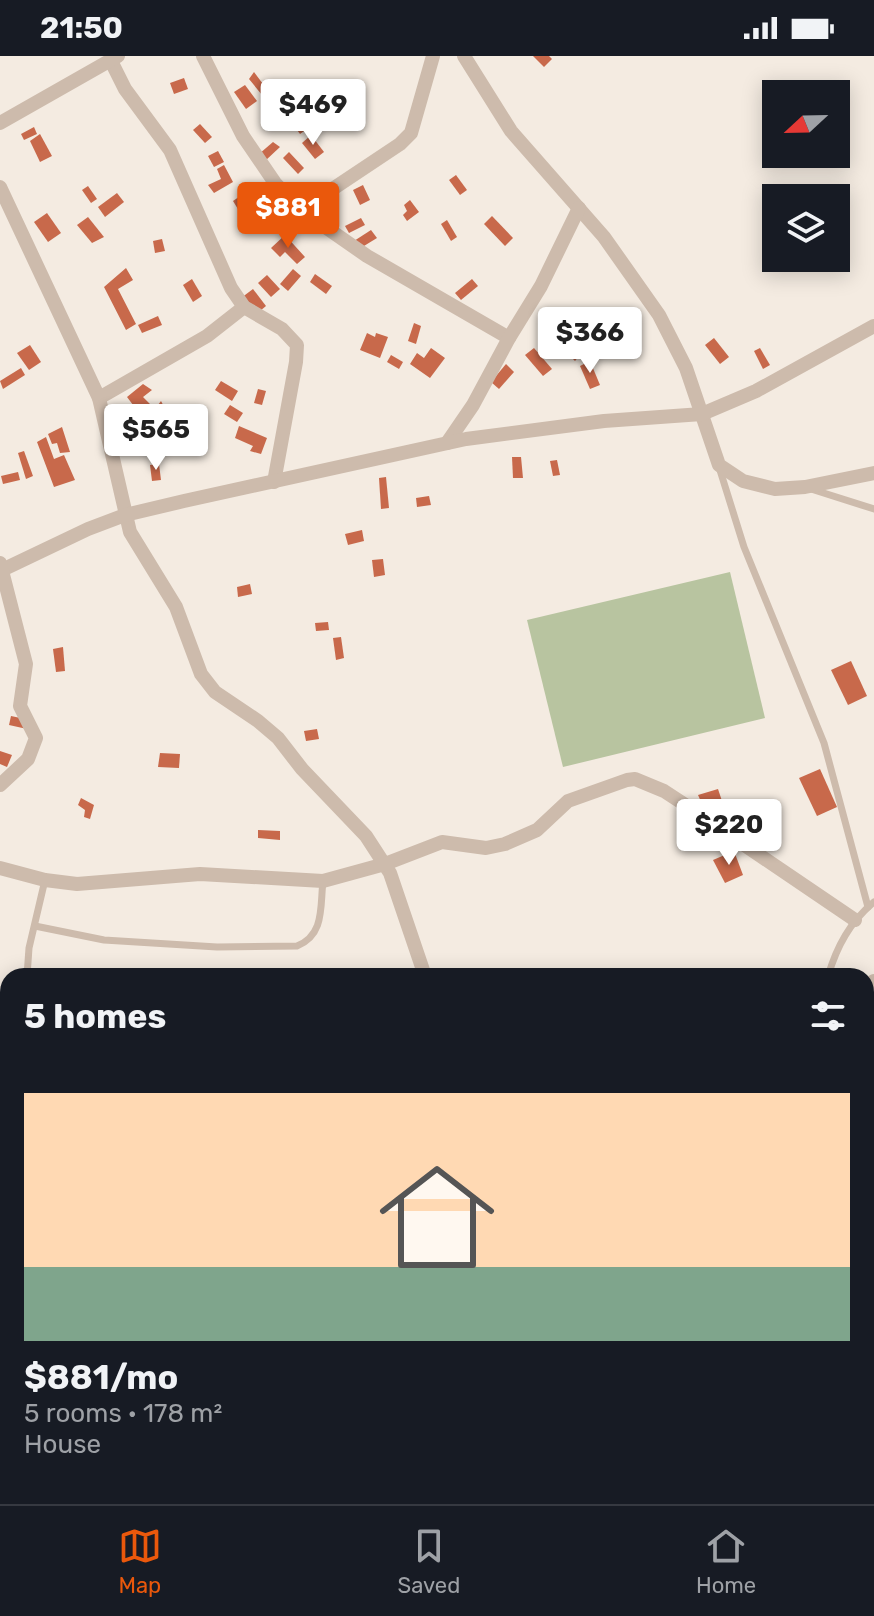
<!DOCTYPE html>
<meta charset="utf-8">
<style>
body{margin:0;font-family:Rubik,sans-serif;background:#242831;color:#f1f3f6;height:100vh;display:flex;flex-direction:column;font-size:30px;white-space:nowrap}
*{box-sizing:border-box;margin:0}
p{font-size:26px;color:#9ea1a6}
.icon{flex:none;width:44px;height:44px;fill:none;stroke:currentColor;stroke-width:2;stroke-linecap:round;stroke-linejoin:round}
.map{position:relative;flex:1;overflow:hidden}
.side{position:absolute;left:0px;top:912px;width:874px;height:536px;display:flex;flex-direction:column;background:#171b24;border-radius:24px 24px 0 0;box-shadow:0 4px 20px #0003}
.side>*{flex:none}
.needle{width:52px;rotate:248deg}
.buttons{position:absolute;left:762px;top:24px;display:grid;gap:16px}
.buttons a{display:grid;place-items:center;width:88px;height:88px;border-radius:0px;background:#171b24;box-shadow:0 4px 20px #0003;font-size:40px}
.price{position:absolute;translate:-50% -68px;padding:0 18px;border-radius:8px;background:#fff;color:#222;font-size:26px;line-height:52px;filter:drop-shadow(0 2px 4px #0008)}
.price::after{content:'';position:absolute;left:50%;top:48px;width:24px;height:18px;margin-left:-12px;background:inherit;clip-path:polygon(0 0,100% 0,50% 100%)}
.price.on{background:#ea580c;color:#fff}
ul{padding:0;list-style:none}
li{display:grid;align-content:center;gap:16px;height:424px;padding:0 24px}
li+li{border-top:2px solid #363941}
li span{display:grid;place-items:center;height:248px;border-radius:0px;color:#555}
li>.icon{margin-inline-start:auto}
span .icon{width:144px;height:144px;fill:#fffc;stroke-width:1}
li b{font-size:34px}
h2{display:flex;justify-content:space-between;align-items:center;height:96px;padding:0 24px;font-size:34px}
.status{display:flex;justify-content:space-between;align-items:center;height:56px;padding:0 40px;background:#171b24;direction:ltr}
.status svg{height:22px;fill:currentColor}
.menu{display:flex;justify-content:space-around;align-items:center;height:112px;border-top:2px solid #363941;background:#171b24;font-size:22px;color:#9ea1a6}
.menu a{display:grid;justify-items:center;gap:4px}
.menu .on{color:#ea580c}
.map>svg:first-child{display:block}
.green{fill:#b8c4a0}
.building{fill:#c8694b}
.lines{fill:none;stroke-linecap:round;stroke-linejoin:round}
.lane{stroke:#cdbbac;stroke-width:7}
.street{stroke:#cdbbac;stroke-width:14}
</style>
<div class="status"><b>21:50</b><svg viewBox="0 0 49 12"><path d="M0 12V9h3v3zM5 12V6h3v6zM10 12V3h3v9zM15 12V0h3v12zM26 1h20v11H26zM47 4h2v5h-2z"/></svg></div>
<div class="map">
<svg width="874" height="1448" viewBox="0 0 874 1448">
<rect width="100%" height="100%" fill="#f4ebe1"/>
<path class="green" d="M730,516L765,662L563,711L527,564Z"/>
<g class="building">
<path d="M533,0H549L552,3L544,11Z"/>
<path d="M254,16L263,28L266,24L273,32L262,39L249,23Z"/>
<path d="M184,22L188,33L174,38L170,27Z"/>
<path d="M245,29L257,45L246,53L234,36Z"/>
<path d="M309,60L315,67L300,78L295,71Z"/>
<path d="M200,68L212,81L205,87L193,74Z"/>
<path d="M34,71L37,78L24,84L21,78Z"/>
<path d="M40,78L52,100L40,106L30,85Z"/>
<path d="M311,79L324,96L315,103L302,87Z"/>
<path d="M273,86L280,91L265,105L259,98Z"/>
<path d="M218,95L224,106L214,111L208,100Z"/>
<path d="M289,96L304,112L298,118L283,102Z"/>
<path d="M224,109L233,126L214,137L208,129L221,123L217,113Z"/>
<path d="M456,119L467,134L460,139L449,124Z"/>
<path d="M363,129L370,144L360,149L353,134Z"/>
<path d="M88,130L97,143L91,147L82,134Z"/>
<path d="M117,137L124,146L105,161L98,151Z"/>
<path d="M243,138L254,157L244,163L233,145Z"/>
<path d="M410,144L419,156L407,165L403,159L407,155L404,149Z"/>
<path d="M47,157L61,177L48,186L34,166Z"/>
<path d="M492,160L513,182L505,190L484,168Z"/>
<path d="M88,161L104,181L92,187L77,169Z"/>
<path d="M361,162L365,169L349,177L345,170Z"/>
<path d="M447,164L457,181L451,185L441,168Z"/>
<path d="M371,174L377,182L359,193L354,185Z"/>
<path d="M285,179L305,201L297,208L285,196L280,201L271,192Z"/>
<path d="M162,183L165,195L155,197L153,185Z"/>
<path d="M126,212L133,224L118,233L136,268L126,274L104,231Z"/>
<path d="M293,213L301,220L288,235L280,228Z"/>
<path d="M315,218L332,230L326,238L310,226Z"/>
<path d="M267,219L280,233L271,241L258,227Z"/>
<path d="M192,223L202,240L193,246L183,229Z"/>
<path d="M472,223L478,230L461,244L455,237Z"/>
<path d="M253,233L266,250L254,260L241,242Z"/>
<path d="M158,260L162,269L142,277L138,269Z"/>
<path d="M414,267L421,270L416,288L408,285Z"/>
<path d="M584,271L587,281L568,289L564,279Z"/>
<path d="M367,277L375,281L376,277L388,281L380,302L360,294Z"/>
<path d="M714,282L729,301L720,308L705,289Z"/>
<path d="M582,286L587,291L575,305L570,300Z"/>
<path d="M30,289L41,306L29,314L17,297Z"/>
<path d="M431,292L445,302L430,322L410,308L417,297L424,302Z"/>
<path d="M534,292L552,313L543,320L525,299Z"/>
<path d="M760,292L770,309L763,313L754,295Z"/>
<path d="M391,299L403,306L399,313L387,306Z"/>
<path d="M590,305L600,329L590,333L580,310Z"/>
<path d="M506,308L514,316L499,333L491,326Z"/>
<path d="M21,312L25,319L3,333L0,325Z"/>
<path d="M221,325L238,335L232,345L215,334Z"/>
<path d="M143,328L152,334L143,341L155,353L161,345L169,360L149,370L127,341Z"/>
<path d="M258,333L266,335L262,349L254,347Z"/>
<path d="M230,349L243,357L237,366L224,358Z"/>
<path d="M172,370L180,388L171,391L164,373Z"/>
<path d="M239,370L267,382L261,398L250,395L253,390L235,382Z"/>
<path d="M62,371L70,396L60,397L57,387L52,388L48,378Z"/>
<path d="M46,381L54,403L64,399L75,424L54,431L37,386Z"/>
<path d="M24,395L33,420L26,423L18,397Z"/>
<path d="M512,401H521L523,422H513Z"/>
<path d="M557,404L560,419L553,420L550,405Z"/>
<path d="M159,408L161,424L152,425L150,409Z"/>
<path d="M18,416L20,424L3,428L1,420Z"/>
<path d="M386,421L389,452L381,453L379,422Z"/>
<path d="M429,440L431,449L417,451L416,442Z"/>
<path d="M362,474L364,485L348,489L345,478Z"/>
<path d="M383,503L385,519L374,521L372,504Z"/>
<path d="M250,528L252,538L238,541L237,531Z"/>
<path d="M328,566L329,574L316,575L315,567Z"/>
<path d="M341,581L344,602L336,604L333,582Z"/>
<path d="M63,591L65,615L56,616L53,593Z"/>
<path d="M851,605L867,640L848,649L831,614Z"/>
<path d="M11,660L30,664L27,673L9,669Z"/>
<path d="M317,673L319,683L306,685L304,675Z"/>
<path d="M0,695L12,699L7,711L0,708Z"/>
<path d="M160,697L180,698L179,712L158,711Z"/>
<path d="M820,713L837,751L817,760L799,722Z"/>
<path d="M718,733L726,757L709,763L698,739Z"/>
<path d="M81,742L94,749L90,763L84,761L85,754L78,749Z"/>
<path d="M258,774L280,775V784L258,782Z"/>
<path d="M734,795L743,819L725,827L713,804Z"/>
</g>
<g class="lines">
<g class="lane">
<path d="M719,411L744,491L824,687L868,851"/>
<path d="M811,433L874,453"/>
<path d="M35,870L104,884L217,891L297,890C325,879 320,850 323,825"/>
<path d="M27,920L29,892L45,824"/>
<path d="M828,920C837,890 850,866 874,846"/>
</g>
<g class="street">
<path d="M203,0L243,80L275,127L301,154L367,200L509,282"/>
<path d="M464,0L511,75L604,181L659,259L686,312L719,409L743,425L775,433L805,431L874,417"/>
<path d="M111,5L125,33L170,94L231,232L244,251L282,273L297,289L296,306L274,426"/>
<path d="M0,67L118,0"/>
<path d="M0,131L99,342L130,476L176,551L201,618L215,636L258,665L278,682L302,713L366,780L390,817L425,920"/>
<path d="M301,154L400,88L411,77L433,0"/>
<path d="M99,342L207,280L244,251"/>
<path d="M447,387L473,349L509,282L541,230L579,152"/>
<path d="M0,515L88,473L125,459L184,445L466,383L604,365L702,358L756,335L874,270"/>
<path d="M0,729L28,703L36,682L20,650L26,608L0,507"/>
<path d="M0,812L45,824L77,828L200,818L323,825L385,808L442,786L486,792L505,788L537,774L568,745L627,724L635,723L664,735L690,752L855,864"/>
<path d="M866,930L874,925"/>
<path d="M0,950L8,954"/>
<path d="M0,1315H8"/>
<path d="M0,1419L8,1411"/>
<path d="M538,1448L540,1440"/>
<path d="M585,1448L604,1440"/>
</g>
</g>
</svg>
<div class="buttons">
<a><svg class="needle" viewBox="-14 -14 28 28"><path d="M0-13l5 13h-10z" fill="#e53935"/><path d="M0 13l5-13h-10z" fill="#9ea1a6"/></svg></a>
<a><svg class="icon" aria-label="layers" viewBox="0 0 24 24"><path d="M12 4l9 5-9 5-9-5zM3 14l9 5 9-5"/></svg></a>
</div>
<b class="price" style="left:313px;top:91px">$469</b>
<b class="price on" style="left:288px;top:194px">$881</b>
<b class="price" style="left:590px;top:319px">$366</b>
<b class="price" style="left:156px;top:416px">$565</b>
<b class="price" style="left:729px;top:811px">$220</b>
<section class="side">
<h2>5 homes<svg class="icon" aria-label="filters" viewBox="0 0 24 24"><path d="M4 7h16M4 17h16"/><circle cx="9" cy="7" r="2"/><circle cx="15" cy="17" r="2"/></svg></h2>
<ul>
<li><span style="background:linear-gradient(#ffd9b3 70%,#7fa58c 0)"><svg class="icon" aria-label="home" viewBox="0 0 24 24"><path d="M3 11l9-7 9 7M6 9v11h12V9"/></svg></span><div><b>$881/mo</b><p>5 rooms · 178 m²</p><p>House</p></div></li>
</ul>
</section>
</div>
<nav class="menu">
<a class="on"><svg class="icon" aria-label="map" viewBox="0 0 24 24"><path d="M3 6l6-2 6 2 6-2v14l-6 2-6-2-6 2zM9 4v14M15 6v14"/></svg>Map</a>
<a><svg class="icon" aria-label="saved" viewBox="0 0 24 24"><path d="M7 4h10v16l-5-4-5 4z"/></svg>Saved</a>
<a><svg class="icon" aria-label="home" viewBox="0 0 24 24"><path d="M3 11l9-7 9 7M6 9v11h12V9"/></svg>Home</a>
</nav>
